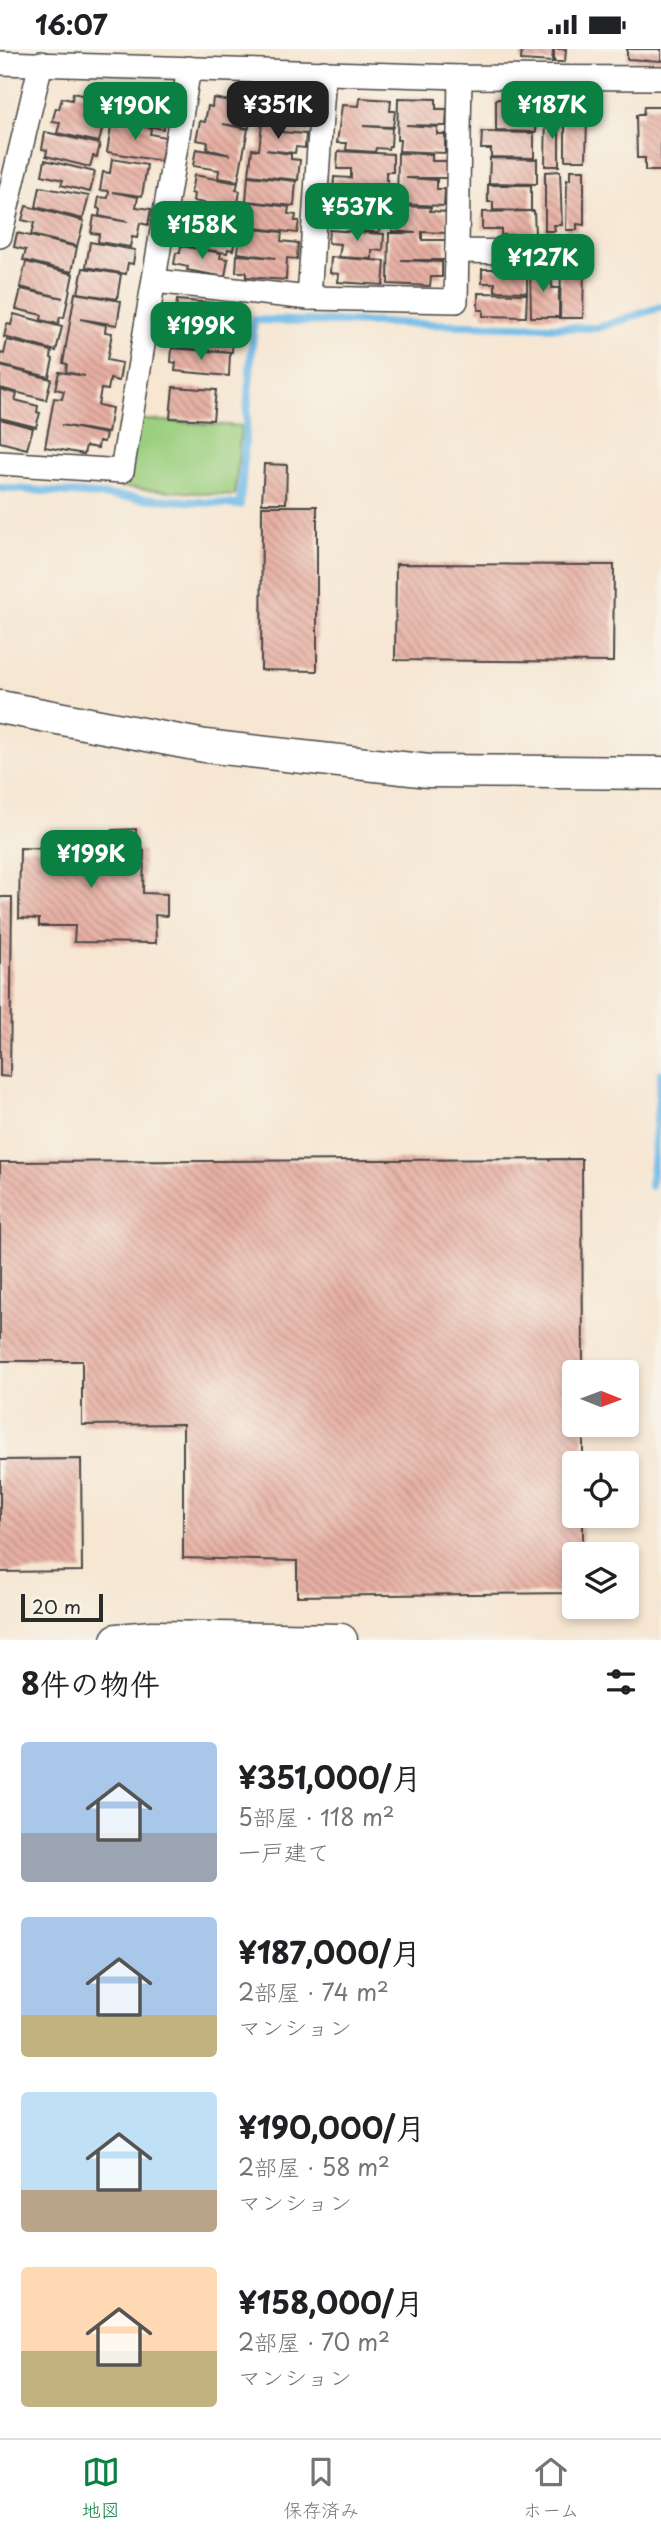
<!DOCTYPE html>
<html lang="ja">
<meta charset="utf-8">
<style>
body{margin:0;font-family:"Playpen Sans","Klee One",sans-serif;background:#f2f2f2;color:#202124;height:100vh;display:flex;flex-direction:column;font-size:26px;white-space:nowrap}
*{box-sizing:border-box;margin:0}
p{font-size:23px;color:#757577}
.icon{flex:none;width:38px;height:38px;fill:none;stroke:currentColor;stroke-width:2;stroke-linecap:round;stroke-linejoin:round}
.map{position:relative;height:1591px;overflow:hidden}
.drawer{display:flex;flex-direction:column;background:#fff;flex:1}
.drawer>*{flex:none}
.needle{width:46px;rotate:91deg}
.controls{position:absolute;left:562px;top:1311px;display:grid;gap:14px}
.controls a{display:grid;place-items:center;width:77px;height:77px;border-radius:7px;background:#fff;box-shadow:0 4px 10px #0003;font-size:35px}
.scale{position:absolute;left:21px;bottom:18px;width:82px;box-sizing:border-box;padding-left:7px;border:4px solid #2b2b2b;border-top:0;font-size:19px;line-height:24px;white-space:nowrap;color:#2b2b2b;-webkit-text-stroke:5px #f7f3e8;paint-order:stroke}
.price{position:absolute;translate:-50% -60px;padding:0 16px;border-radius:14px;background:#0b8043;color:#fff;font-size:23px;line-height:46px;filter:drop-shadow(0 2px 4px #0008)}
.price::after{content:'';position:absolute;left:50%;top:42px;width:21px;height:16px;margin-left:-10px;background:inherit;clip-path:polygon(0 0,100% 0,50% 100%)}
.price.selected{background:#222;color:#fff}
ul{padding:0;list-style:none}
li{display:flex;align-items:center;gap:21px;height:175px;padding:0 21px}
li span{display:grid;place-items:center;flex:none;width:196px;height:140px;border-radius:7px;color:#555}
li>.icon{margin-inline-start:auto}
span .icon{width:84px;height:84px;fill:#fffc;stroke-width:1}
li b{font-size:30px}
h2{display:flex;justify-content:space-between;align-items:center;height:84px;padding:0 21px;font-size:30px}
.status{display:flex;justify-content:space-between;align-items:center;height:49px;padding:0 35px;background:#fff;direction:ltr}
.status svg{height:19px;fill:currentColor}
.tab-bar{display:flex;justify-content:space-around;align-items:center;height:98px;border-top:2px solid #e0e0e0;background:#fff;font-size:19px;color:#757577}
.tab-bar a{display:grid;justify-items:center;gap:4px}
.tab-bar .selected{color:#0b8043}
.map>svg:first-child{display:block}
.green{fill:#9bcf7f;stroke:#637d55;stroke-width:2}
.lines{fill:none;stroke-linecap:round;stroke-linejoin:round}
.stream{stroke:#6fbbe8;stroke-width:8}
.building{fill:url(#building-back-hatch)}
.street-casing{stroke:#494744;stroke-width:26}
.secondary-casing{stroke:#494744;stroke-width:35}
.street{stroke:#fff;stroke-width:23}
.secondary{stroke:#fff;stroke-width:32}
</style>
<div class="status"><b>16:07</b><svg viewBox="0 0 49 12"><path d="M0 12V9h3v3zM5 12V6h3v6zM10 12V3h3v9zM15 12V0h3v12zM26 1h20v11H26zM47 4h2v5h-2z"/></svg></div>
<div class="map">
<svg width="661" height="1591" viewBox="0 0 661 1591">
<defs>
<pattern id="building-back-hatch" width="6" height="6" patternUnits="userSpaceOnUse" patternTransform="scale(1.75)"><rect width="6" height="6" fill="#e7afa3"/><path d="M-1 5l2 2M0 0l6 6M5-1l2 2" fill="none" stroke="#bb8f85"/></pattern>
</defs>
<rect width="100%" height="100%" fill="#f7f3e8"/>
<filter id="ink" filterUnits="userSpaceOnUse"><feTurbulence type="fractalNoise" baseFrequency=".0143" numOctaves="2"/><feDisplacementMap in="SourceGraphic" scale="14" xChannelSelector="R" yChannelSelector="G"/><feConvolveMatrix kernelMatrix="1 2 1 2 8 2 1 2 1" color-interpolation-filters="sRGB"/></filter>
<filter id="wash" filterUnits="userSpaceOnUse"><feTurbulence type="fractalNoise" baseFrequency=".00686" numOctaves="4" result="noise"/><feDisplacementMap in="SourceGraphic" scale="28" xChannelSelector="R" yChannelSelector="G"/><feGaussianBlur stdDeviation="1.57" result="paint"/><feColorMatrix in="noise" values="0 0 0 0 0 0 0 0 0 0 0 0 0 0 0 0 0 1.4 0 .05"/><feComposite in="paint" operator="in"/></filter>
<g filter="url(#wash)">
<rect width="100%" height="100%" fill="#f6e6d2"/>
<path class="green" d="M131,370L241,377L235,447L119,438Z"/>
<g class="lines">
<g class="stream">
<path d="M0,439L240,456L254,271L597,279L661,258"/>
<path d="M651,1137L661,1024"/>
</g>
</g>
<g id="blocks">
<g class="building">
<path d="M522,0H553L552,13L521,11Z"/>
<path d="M554,0H566L565,13H554Z"/>
<path d="M627,0H661V12L627,10Z"/>
<path d="M73,44L90,48L86,65L105,69L99,93L57,84L60,74L52,73L56,59L59,60L62,49L72,51Z"/>
<path d="M119,46L157,53L156,59L166,61L163,80L114,71Z"/>
<path d="M263,48L286,50V56L301,57L300,63H307L306,78L265,74L283,77L282,83L306,85L305,99L296,98L295,104L266,101L291,105V110L300,111L298,131L249,126L252,100L259,101L262,74L258,73Z"/>
<path d="M213,49L252,56L249,79L223,75L248,80L238,132L218,129L219,121L193,117L196,100L231,106L207,100L208,93L196,91L200,72L205,73L208,57L212,58Z"/>
<path d="M360,49L391,51L390,62H395L393,78L363,77L392,79L391,97H389L388,100L376,99L375,103L346,101L347,94H337L342,56L359,57Z"/>
<path d="M398,49L436,50V60H447L446,77L406,76L437,78V85H445V104L399,102L400,91H397Z"/>
<path d="M496,50L537,51L536,83L496,82Z"/>
<path d="M644,58H661V122H645V109H637L636,66H643Z"/>
<path d="M546,64H551L550,68L559,69V117H545Z"/>
<path d="M565,65L587,66L586,111H565Z"/>
<path d="M112,72L151,79L150,85L165,88L161,112L107,103Z"/>
<path d="M45,83L100,95L97,108L93,107L90,118L46,107L47,101L42,100Z"/>
<path d="M482,83L534,84V109L491,108V100H481Z"/>
<path d="M338,102L393,105V123H386V131H388L387,157L361,156L362,149L333,147L334,128L351,129V120H337Z"/>
<path d="M398,104L432,105V112H447V129H406L437,131V140H445L444,157L397,155Z"/>
<path d="M490,109L537,110V135L489,134Z"/>
<path d="M112,110L147,116L142,147L113,143L138,148L136,158L151,160L148,176L140,174L137,189L132,188L130,198L98,193L99,185L91,184L94,167L128,173L99,167L100,160L97,159L99,148L108,149L109,142L100,141L103,123L110,124Z"/>
<path d="M45,111L95,123L90,143L61,136L63,131L42,126Z"/>
<path d="M570,121H584V176L577,175V181H566L567,131H570Z"/>
<path d="M560,122L562,176H554L555,182H545V123Z"/>
<path d="M194,126L238,134L236,141L240,142L237,160L193,152L194,145L191,144Z"/>
<path d="M248,127L296,132L294,157L246,152Z"/>
<path d="M488,136H531V162L493,161V153H488Z"/>
<path d="M40,138L89,147L83,170L36,158Z"/>
<path d="M252,153L289,158L288,165L296,166L295,172H299L297,184L255,179L256,171L245,170L246,161H251Z"/>
<path d="M334,155L381,158L379,183L357,182L358,173L333,172Z"/>
<path d="M26,157L84,172L77,197L31,186L34,174L22,171Z"/>
<path d="M392,157L431,158L430,162L447,163L446,184L422,183V191H445V211H401L442,213V228H431L430,237L388,235L389,184H416L392,182Z"/>
<path d="M532,162H534L535,185L501,186V180H482V163Z"/>
<path d="M183,175L236,183L233,201L228,200L227,204L185,197L186,190L181,189Z"/>
<path d="M240,179L282,183L281,192L298,194L297,210L287,209L286,231L246,228V223H236L237,206L276,209L238,204Z"/>
<path d="M329,181L384,185L383,202L372,201V210L339,208L341,195L328,194Z"/>
<path d="M17,184L77,198L72,223L23,211L26,201L14,198Z"/>
<path d="M90,193L135,201L133,215L128,214L126,225L86,218Z"/>
<path d="M181,197L221,204L220,209L228,210L225,228L187,221L188,218L174,215L176,204H180Z"/>
<path d="M331,208L385,212L383,236L338,233L339,225L330,224Z"/>
<path d="M26,213L73,225L64,269L60,268L58,275L41,271L42,266L16,260L21,240L63,249L20,238Z"/>
<path d="M501,217L527,218V243L495,242V234H482V220H501Z"/>
<path d="M530,218H551L552,239H559V268H531Z"/>
<path d="M561,218H584L583,269H560Z"/>
<path d="M83,219L121,225L117,250L78,244Z"/>
<path d="M75,244L121,252L117,276L80,270L106,276L105,283L112,284L107,311L122,314L119,332L110,330L108,341L101,340L98,356L112,359L108,384L61,376L106,385L104,393L99,392L98,399L86,397L84,405L45,398L54,349L62,350L64,342L55,340L59,323L85,327L66,323L67,315L63,314Z"/>
<path d="M478,244L527,245L526,268L483,267V261H478Z"/>
<path d="M177,251L224,255L223,278L175,274Z"/>
<path d="M14,265L62,278L56,302L4,288L7,275L11,276Z"/>
<path d="M181,275L234,280L232,303L179,299Z"/>
<path d="M7,291L52,302L51,309L53,310L49,328L0,316L1,304L4,305Z"/>
<path d="M172,299L230,304L229,327L175,322L176,314L171,313Z"/>
<path d="M0,317L51,330L46,351L0,339Z"/>
<path d="M173,338L216,341L213,371L170,369Z"/>
<path d="M0,340L17,345L15,351L38,357L37,363L40,364L36,378L0,369Z"/>
<path d="M0,370L33,379L27,400L0,393Z"/>
<path d="M264,415L287,416L286,454H262Z"/>
<path d="M262,457H317V622L261,621Z"/>
<path d="M396,515L614,516L613,613L395,611Z"/>
<path d="M136,780V801L144,802L143,844L167,845V867L155,866L156,894L74,893L75,877H39V870L19,869L20,799L58,800L59,790L90,791V801H112V781Z"/>
<path d="M0,848H12L10,1028L0,1027Z"/>
<path d="M582,1110L583,1323H574V1376H583V1414H574V1466H583V1505H574V1544L297,1547V1512L183,1509V1375L82,1376V1312H0V1113Z"/>
<path d="M81,1410L82,1522L0,1523V1411Z"/>
</g>
</g>
</g>
<g filter="url(#ink)">
<use href="#blocks" fill-opacity="0" stroke="#494744" stroke-width="2"/>
<g class="lines">
<defs>
<g id="street">
<path d="M0,14L460,28L661,29"/>
<path d="M0,187L41,14"/>
<path d="M457,202L578,204"/>
<path d="M154,232L309,249L456,252L460,28"/>
<path d="M309,249L324,23"/>
<path d="M0,414L122,422L189,19"/>
</g>
<g id="secondary">
<path d="M0,658L205,697L429,722L661,724"/>
<path d="M117,1591L152,1588L341,1591"/>
</g>
</defs>
<use href="#street" class="street-casing"/>
<use href="#secondary" class="secondary-casing"/>
<use href="#street" class="street"/>
<use href="#secondary" class="secondary"/>
</g>
</g>
</svg>
<div class="controls">
<a><svg class="needle" viewBox="-14 -14 28 28"><path d="M0-13l5 13h-10z" fill="#e53935"/><path d="M0 13l5-13h-10z" fill="#757577"/></svg></a>
<a><svg class="icon" aria-label="locate" viewBox="0 0 24 24"><circle cx="12" cy="12" r="6"/><path d="M12 2v4M12 18v4M2 12h4M18 12h4"/></svg></a>
<a><svg class="icon" aria-label="layers" viewBox="0 0 24 24"><path d="M12 4l9 5-9 5-9-5zM3 14l9 5 9-5"/></svg></a>
</div>
<div class="scale">20 m</div>
<b class="price selected" style="left:278px;top:92px">¥351K</b>
<b class="price" style="left:552px;top:92px">¥187K</b>
<b class="price" style="left:135px;top:93px">¥190K</b>
<b class="price" style="left:357px;top:194px">¥537K</b>
<b class="price" style="left:202px;top:212px">¥158K</b>
<b class="price" style="left:543px;top:245px">¥127K</b>
<b class="price" style="left:201px;top:313px">¥199K</b>
<b class="price" style="left:91px;top:841px">¥199K</b>
</div>
<section class="drawer">
<h2>8件の物件<svg class="icon" aria-label="filters" viewBox="0 0 24 24"><path d="M4 7h16M4 17h16"/><circle cx="9" cy="7" r="2"/><circle cx="15" cy="17" r="2"/></svg></h2>
<ul>
<li><span style="background:linear-gradient(#a9c7e8 65%,#9aa5b1 0)"><svg class="icon" aria-label="home" viewBox="0 0 24 24"><path d="M3 11l9-7 9 7M6 9v11h12V9"/></svg></span><div><b>¥351,000/月</b><p>5部屋 · 118 m²</p><p>一戸建て</p></div></li>
<li><span style="background:linear-gradient(#a9c7e8 70%,#c2b280 0)"><svg class="icon" aria-label="home" viewBox="0 0 24 24"><path d="M3 11l9-7 9 7M6 9v11h12V9"/></svg></span><div><b>¥187,000/月</b><p>2部屋 · 74 m²</p><p>マンション</p></div></li>
<li><span style="background:linear-gradient(#bfe0f5 70%,#b9a48a 0)"><svg class="icon" aria-label="home" viewBox="0 0 24 24"><path d="M3 11l9-7 9 7M6 9v11h12V9"/></svg></span><div><b>¥190,000/月</b><p>2部屋 · 58 m²</p><p>マンション</p></div></li>
<li><span style="background:linear-gradient(#ffd9b3 60%,#c2b280 0)"><svg class="icon" aria-label="home" viewBox="0 0 24 24"><path d="M3 11l9-7 9 7M6 9v11h12V9"/></svg></span><div><b>¥158,000/月</b><p>2部屋 · 70 m²</p><p>マンション</p></div></li>
</ul>
</section>
<nav class="tab-bar">
<a class="selected"><svg class="icon" aria-label="map" viewBox="0 0 24 24"><path d="M3 6l6-2 6 2 6-2v14l-6 2-6-2-6 2zM9 4v14M15 6v14"/></svg>地図</a>
<a><svg class="icon" aria-label="saved" viewBox="0 0 24 24"><path d="M7 4h10v16l-5-4-5 4z"/></svg>保存済み</a>
<a><svg class="icon" aria-label="home" viewBox="0 0 24 24"><path d="M3 11l9-7 9 7M6 9v11h12V9"/></svg>ホーム</a>
</nav>
